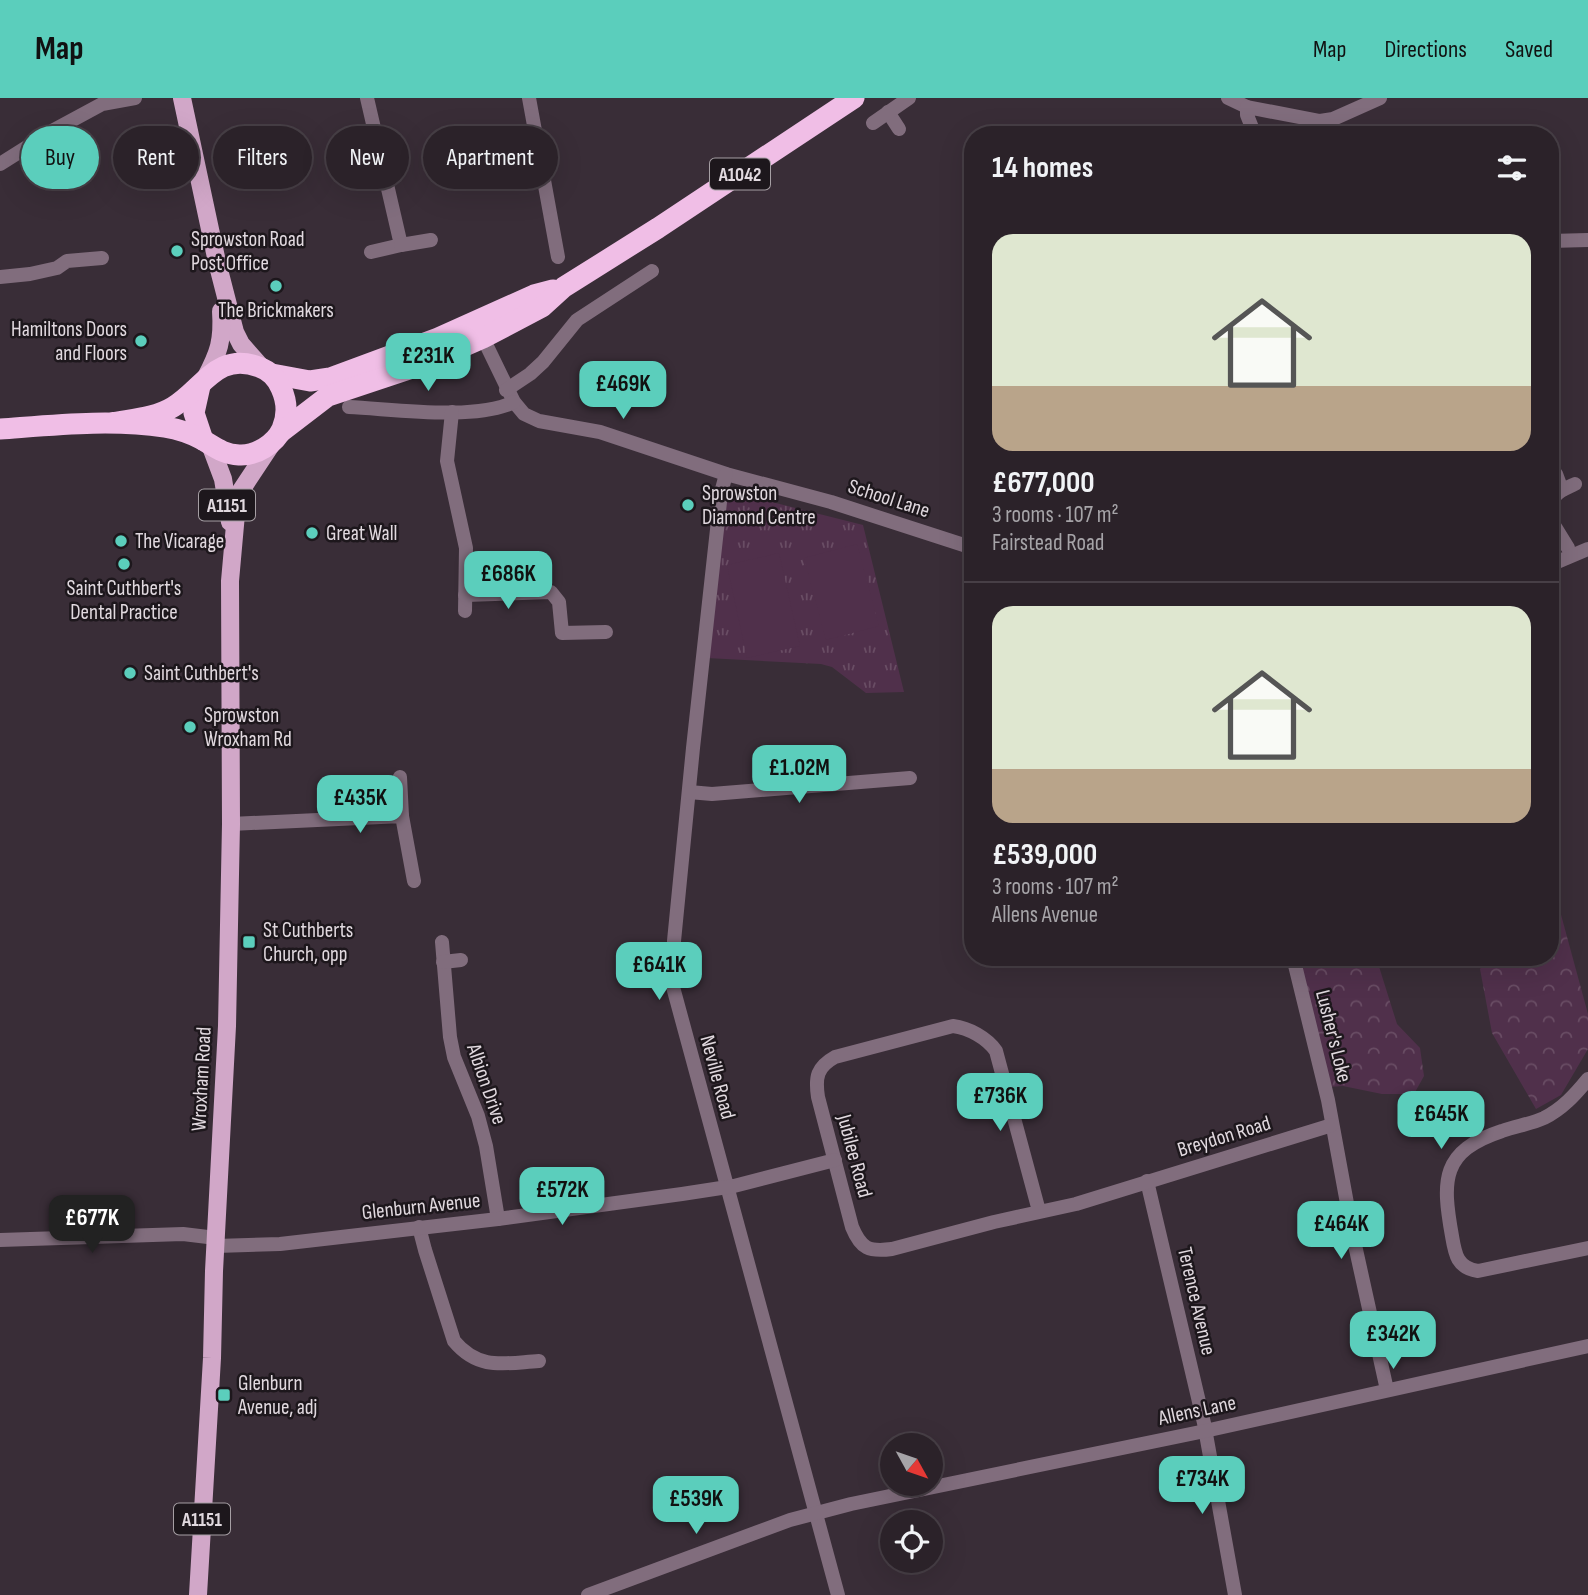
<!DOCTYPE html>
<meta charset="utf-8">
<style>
body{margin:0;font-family:"Sofia Sans Condensed",sans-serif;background:#332a31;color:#f1f3f6;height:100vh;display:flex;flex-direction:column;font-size:26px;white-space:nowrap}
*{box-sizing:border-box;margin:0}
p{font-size:23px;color:#a6a4a8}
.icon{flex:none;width:38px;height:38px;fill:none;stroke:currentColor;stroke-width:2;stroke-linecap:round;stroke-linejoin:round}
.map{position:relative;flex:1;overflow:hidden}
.drawer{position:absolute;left:964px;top:28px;width:595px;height:840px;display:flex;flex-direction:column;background:#2b2229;border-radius:28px;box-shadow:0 7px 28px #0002,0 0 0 2px #473f46}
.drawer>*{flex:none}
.banner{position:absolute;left:21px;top:28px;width:665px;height:63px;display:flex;gap:14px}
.needle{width:46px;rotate:130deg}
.controls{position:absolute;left:880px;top:1335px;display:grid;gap:14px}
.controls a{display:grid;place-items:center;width:63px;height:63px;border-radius:50%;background:#2b2229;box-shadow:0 7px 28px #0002,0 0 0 2px #473f46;font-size:35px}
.price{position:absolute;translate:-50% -60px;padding:0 16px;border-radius:14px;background:#5bcebc;color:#111;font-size:23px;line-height:46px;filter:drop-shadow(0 2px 4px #0008)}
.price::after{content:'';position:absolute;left:50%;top:42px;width:21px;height:16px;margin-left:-10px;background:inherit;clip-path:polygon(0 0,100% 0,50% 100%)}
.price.current{background:#222;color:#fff}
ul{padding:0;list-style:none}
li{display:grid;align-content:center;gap:14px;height:371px;padding:0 28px}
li+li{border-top:2px solid #473f46}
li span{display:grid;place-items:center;height:217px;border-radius:21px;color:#555}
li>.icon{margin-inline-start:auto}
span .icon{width:126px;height:126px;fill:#fffc;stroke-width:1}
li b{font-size:30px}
h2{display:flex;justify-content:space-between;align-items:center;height:84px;padding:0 28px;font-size:30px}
.tag{padding:0 24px;border-radius:32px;background:#2b2229;box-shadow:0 7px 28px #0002,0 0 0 2px #473f46;font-size:24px;line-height:63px}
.tag.current{background:#5bcebc;color:#111}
header{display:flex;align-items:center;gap:42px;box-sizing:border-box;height:98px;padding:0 35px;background:#5bcebc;color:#111}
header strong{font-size:33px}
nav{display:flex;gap:38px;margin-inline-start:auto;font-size:24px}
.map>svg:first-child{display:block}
.forest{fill:url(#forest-crowns)}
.park{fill:url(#park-tufts)}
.pitch{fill:#50304b}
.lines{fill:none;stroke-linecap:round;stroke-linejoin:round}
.street{stroke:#816d7d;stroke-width:14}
.primary{stroke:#d1a7c8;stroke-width:18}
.highway{stroke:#f0bee6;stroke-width:21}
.poi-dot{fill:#5bcebc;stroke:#1d171c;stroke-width:2.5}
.labels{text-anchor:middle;stroke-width:5;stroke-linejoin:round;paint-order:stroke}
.shield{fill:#1d171c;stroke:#a69fa4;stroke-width:2}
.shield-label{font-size:19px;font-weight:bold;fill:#e1d9df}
.poi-label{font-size:21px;fill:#e1d9df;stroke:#1d171c;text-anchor:start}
.street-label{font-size:21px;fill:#e1d9df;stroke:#1d171c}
</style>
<header>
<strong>Map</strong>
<nav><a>Map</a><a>Directions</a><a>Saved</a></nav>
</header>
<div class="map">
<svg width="1588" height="1497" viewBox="0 0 1588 1497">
<defs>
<pattern id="forest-crowns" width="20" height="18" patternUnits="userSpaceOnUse" patternTransform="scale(1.75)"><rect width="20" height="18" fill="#50304b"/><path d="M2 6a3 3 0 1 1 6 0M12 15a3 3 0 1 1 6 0" fill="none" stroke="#694d64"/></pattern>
<pattern id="park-tufts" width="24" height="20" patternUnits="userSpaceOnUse" patternTransform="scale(1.75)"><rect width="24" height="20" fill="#50304b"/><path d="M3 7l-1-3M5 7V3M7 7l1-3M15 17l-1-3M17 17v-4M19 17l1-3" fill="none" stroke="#694d64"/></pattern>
</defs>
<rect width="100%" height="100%" fill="#392d37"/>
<g class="forest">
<path d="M1557,802L1588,916V951L1561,997L1536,1011L1492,935L1480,871L1488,859H1550L1551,805Z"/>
<path d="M1338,859H1376L1397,926L1420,950L1424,978L1414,996H1382L1343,988L1329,989L1299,868Z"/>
</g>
<path class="park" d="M724,392L863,427L904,594L866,595L832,569L821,566L707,560Z"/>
<g class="pitch">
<path d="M857,446L879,528L826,542L804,460Z"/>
<path d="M779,455L800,548L747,560L727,467Z"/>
</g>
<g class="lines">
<g class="street">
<path d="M367,0L401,147L371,154"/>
<path d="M529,0L558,159"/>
<path d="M1228,0L1247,9"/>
<path d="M888,14L899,31"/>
<path d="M873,25L909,0"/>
<path d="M1255,37L1247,17V9L1320,23L1333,21L1380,0"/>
<path d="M0,66L54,32L102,6L135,0"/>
<path d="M1550,143L1588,142"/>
<path d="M401,147L431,142"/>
<path d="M0,179L30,176L57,170L67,163L102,160"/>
<path d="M483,240L514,304L524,316L539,323L600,334L726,376L831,404L973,450"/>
<path d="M506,292L530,276L543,264L577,222L652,173"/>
<path d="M349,309C394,311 474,323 514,304"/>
<path d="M452,314L447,363L466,450L465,513"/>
<path d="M726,376L721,395L693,650L674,843L673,889L838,1497"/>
<path d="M1556,376L1562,392"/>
<path d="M1550,408C1553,395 1564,391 1575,386"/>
<path d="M1550,418L1552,424L1568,450"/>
<path d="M1550,467L1588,451"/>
<path d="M465,497L551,494L559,504L562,535L606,534"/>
<path d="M400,679L402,718"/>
<path d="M689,694L712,696L910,680"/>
<path d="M231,726L402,718L414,783"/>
<path d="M442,844L450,939L454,959L478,1018L486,1048L498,1121"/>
<path d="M1293,859L1328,1002L1353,1138L1387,1292"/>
<path d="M443,864L461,862"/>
<path d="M1588,981C1575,997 1562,1011 1544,1020C1531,1026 1516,1028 1502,1033C1441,1053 1442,1082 1452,1138C1455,1156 1457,1170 1478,1173L1588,1150"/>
<path d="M1147,1083L1204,1325L1235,1497"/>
<path d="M1039,1113L996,953C987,940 969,930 953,928L835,959C817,969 815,979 818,999L852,1129C861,1151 869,1154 892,1151L994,1124L1076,1106L1332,1027"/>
<path d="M419,1129L425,1152L454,1243C479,1273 505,1265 539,1263"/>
<path d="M0,1142L183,1136L216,1140"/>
<path d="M216,1148L280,1146L498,1121L682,1096L734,1088L835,1062"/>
<path d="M588,1497L790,1422L851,1406L1205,1333L1588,1248"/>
</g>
<g class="primary">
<path d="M182,0L217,164L235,234L241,246L263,271"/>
<path d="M205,281C219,254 223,243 221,213"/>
<path d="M211,349L223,381L230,424"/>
<path d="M198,1497L212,1260L214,1173L227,928L231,726L230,483L236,416L240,394L271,347"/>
</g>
<g class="highway">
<path d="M272,276L310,283L330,280L438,240L534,197L553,192"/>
<path d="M200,288L194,315L203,342"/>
<path d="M0,331C55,327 110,321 165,329C177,331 190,335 201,341C214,348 222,356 239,357C256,358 275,346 282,331C288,317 287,303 281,290C276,279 270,273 259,269C217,253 203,291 173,309C155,320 132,321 111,325"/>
<path d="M281,334L328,298L424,266L483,240L542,209L564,189L658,130L854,0"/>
</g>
</g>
<g class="poi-dot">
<circle cx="177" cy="153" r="7"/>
<circle cx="276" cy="188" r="7"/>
<circle cx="141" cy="243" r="7"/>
<circle cx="688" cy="407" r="7"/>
<circle cx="312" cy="435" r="7"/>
<circle cx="121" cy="443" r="7"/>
<circle cx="124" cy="466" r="7"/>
<circle cx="130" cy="575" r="7"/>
<circle cx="190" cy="629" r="7"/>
<rect x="242" y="837" width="14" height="14" rx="3.5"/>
<rect x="217" y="1290" width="14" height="14" rx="3.5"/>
</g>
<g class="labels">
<g class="shield">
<rect x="710" y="60.5" width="60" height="31" rx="5"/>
<rect x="199" y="391.5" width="56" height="31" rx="5"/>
<rect x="174" y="1405.5" width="56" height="31" rx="5"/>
</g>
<g class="shield-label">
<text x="740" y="83">A1042</text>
<text x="227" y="414">A1151</text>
<text x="202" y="1428">A1151</text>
</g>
<g class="poi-label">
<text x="191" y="148">Sprowston Road<tspan x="191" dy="24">Post Office</tspan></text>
<text x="276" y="219" text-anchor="middle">The Brickmakers</text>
<text x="127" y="238" text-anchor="end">Hamiltons Doors<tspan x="127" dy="24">and Floors</tspan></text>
<text x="702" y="402">Sprowston<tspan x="702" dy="24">Diamond Centre</tspan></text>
<text x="326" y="442">Great Wall</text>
<text x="135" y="450">The Vicarage</text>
<text x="124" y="497" text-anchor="middle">Saint Cuthbert's<tspan x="124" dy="24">Dental Practice</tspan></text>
<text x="144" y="582">Saint Cuthbert's</text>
<text x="204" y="624">Sprowston<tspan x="204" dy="24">Wroxham Rd</tspan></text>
<text x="263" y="839">St Cuthberts<tspan x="263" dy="24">Church, opp</tspan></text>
<text x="238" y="1292">Glenburn<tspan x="238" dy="24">Avenue, adj</tspan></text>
</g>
<g class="street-label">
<text transform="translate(889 400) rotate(18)" y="7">School Lane</text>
<text transform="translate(1334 938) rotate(76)" y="7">Lusher's Loke</text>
<text transform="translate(718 979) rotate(75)" y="7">Neville Road</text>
<text transform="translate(201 981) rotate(-87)" y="7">Wroxham Road</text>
<text transform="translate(487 986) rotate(71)" y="7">Albion Drive</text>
<text transform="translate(1224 1038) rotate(-17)" y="7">Breydon Road</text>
<text transform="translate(855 1058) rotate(75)" y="7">Jubilee Road</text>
<text transform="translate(421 1108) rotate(-6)" y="7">Glenburn Avenue</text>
<text transform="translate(1197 1203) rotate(77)" y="7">Terence Avenue</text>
<text transform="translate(1197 1312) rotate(-12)" y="7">Allens Lane</text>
</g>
</g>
</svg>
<div class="controls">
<a><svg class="needle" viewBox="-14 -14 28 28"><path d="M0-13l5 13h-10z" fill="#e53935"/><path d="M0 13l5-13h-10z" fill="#a6a4a8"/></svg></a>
<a><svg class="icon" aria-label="locate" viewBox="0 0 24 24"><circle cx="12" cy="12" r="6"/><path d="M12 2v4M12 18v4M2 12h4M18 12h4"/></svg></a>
</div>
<b class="price" style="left:428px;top:295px">£231K</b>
<b class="price" style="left:623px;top:323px">£469K</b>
<b class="price" style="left:508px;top:513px">£686K</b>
<b class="price" style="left:799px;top:707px">£1.02M</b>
<b class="price" style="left:360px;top:737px">£435K</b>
<b class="price" style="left:659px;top:904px">£641K</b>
<b class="price" style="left:1000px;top:1035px">£736K</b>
<b class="price" style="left:1441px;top:1053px">£645K</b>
<b class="price" style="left:562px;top:1129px">£572K</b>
<b class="price current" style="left:92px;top:1157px">£677K</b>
<b class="price" style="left:1341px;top:1163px">£464K</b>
<b class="price" style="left:1393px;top:1273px">£342K</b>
<b class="price" style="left:1202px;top:1418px">£734K</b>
<b class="price" style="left:696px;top:1438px">£539K</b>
<div class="banner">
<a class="tag current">Buy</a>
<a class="tag">Rent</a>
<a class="tag">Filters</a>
<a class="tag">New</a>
<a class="tag">Apartment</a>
</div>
<section class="drawer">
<h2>14 homes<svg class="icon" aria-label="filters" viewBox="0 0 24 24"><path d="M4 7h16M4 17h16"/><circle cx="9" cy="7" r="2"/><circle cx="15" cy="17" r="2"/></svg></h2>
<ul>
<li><span style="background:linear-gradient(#dfe7d0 70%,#b9a48a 0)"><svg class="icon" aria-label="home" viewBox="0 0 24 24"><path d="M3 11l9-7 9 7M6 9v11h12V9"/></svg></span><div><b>£677,000</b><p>3 rooms · 107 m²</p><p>Fairstead Road</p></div></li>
<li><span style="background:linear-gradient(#dfe7d0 75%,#b9a48a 0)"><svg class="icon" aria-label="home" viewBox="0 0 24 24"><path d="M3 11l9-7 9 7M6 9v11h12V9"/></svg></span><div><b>£539,000</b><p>3 rooms · 107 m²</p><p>Allens Avenue</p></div></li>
</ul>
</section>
</div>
